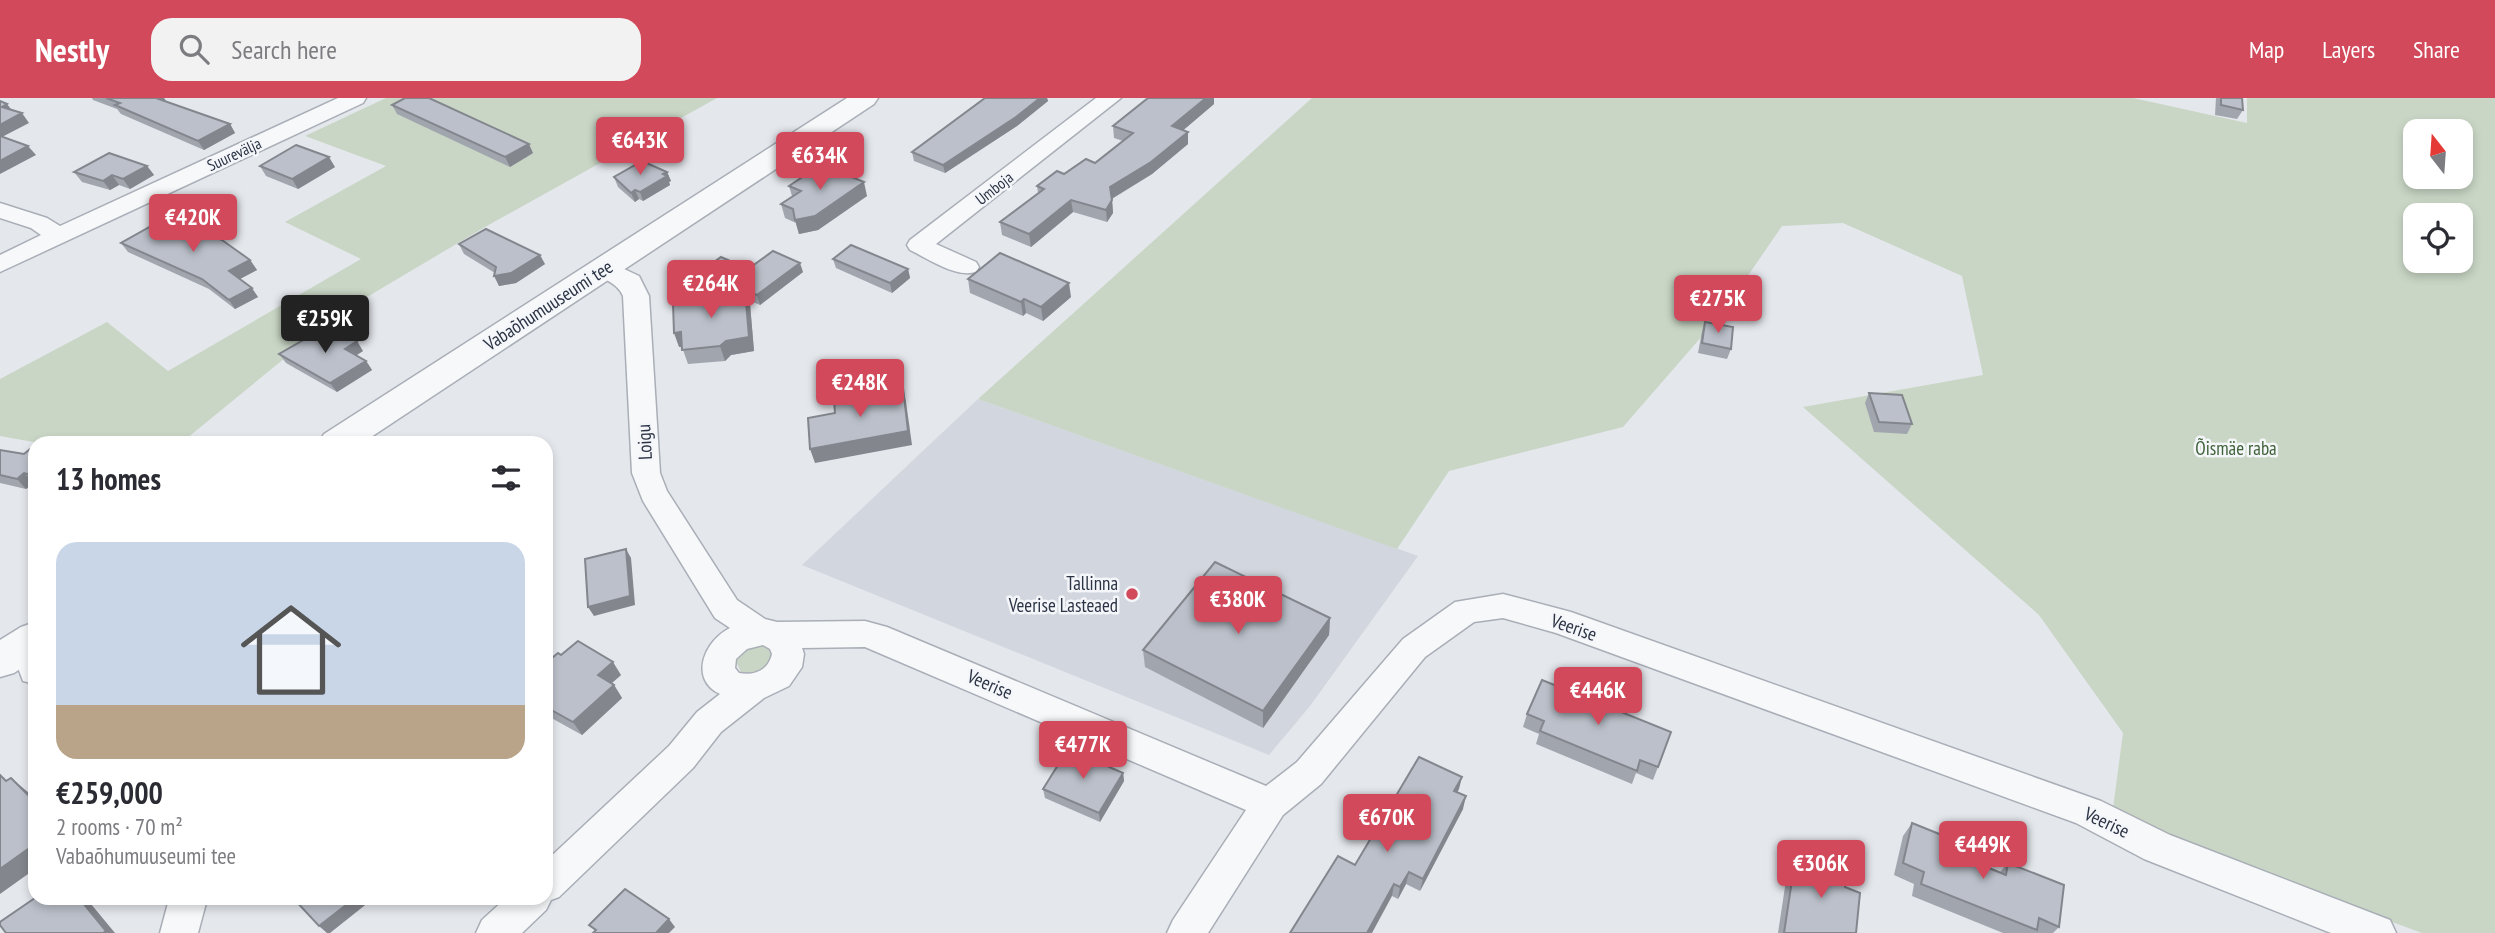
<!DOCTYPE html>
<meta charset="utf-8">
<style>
body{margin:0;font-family:"PT Sans Narrow",sans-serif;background:#f2f2f3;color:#2b2b33;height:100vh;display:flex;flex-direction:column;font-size:26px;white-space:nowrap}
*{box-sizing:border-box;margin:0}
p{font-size:23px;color:#7c7c81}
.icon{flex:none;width:38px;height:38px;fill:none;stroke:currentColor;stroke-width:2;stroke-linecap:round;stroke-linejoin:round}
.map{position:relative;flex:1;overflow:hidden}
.details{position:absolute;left:28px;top:338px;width:525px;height:469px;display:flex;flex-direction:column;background:#fff;border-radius:21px;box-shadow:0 4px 10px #0003}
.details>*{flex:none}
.needle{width:46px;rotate:343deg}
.controls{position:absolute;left:2403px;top:21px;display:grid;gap:14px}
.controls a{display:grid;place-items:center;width:70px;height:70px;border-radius:14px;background:#fff;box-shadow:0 4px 10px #0003;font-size:35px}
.price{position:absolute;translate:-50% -60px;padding:0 16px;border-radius:7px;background:#d1495b;color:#fff;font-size:23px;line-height:46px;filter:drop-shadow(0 2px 4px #0008)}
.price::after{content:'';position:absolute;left:50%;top:42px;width:21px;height:16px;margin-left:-10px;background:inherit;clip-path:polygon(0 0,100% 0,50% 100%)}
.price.current{background:#222;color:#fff}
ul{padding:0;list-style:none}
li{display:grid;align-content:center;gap:14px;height:371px;padding:0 28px}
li+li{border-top:2px solid #e1e1e2}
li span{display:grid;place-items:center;height:217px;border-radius:21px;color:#555}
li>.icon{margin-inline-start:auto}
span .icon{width:126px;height:126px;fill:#fffc;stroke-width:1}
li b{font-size:30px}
h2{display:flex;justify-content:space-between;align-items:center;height:84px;padding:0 28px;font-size:30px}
header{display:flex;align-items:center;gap:42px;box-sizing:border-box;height:98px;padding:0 35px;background:#d1495b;color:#fff}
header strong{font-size:33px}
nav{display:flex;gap:38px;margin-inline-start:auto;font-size:24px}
.search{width:490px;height:63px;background:#f2f2f3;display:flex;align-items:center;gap:18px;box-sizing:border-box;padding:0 24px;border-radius:21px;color:#7c7c81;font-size:26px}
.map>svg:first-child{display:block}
.built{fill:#d2d6de}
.green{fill:#c9d6c5;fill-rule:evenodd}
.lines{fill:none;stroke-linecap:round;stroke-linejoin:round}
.minor-casing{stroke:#a9aeb7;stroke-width:3}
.tertiary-casing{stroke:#a9aeb7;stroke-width:3}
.minor{fill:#f7f8fa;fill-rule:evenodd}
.tertiary{fill:#f7f8fa;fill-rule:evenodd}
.wall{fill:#a1a5ae}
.shaded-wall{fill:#83868d}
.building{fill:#bbc0ca;stroke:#83868d;stroke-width:2}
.poi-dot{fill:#d1495b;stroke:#f4f6f9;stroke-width:2.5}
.labels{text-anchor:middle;stroke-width:5;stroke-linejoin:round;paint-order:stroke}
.far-street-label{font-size:16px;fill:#2b3445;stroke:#f4f6f9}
.street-label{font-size:19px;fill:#2b3445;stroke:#f4f6f9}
.park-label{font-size:19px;fill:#3f6138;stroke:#f4f6f9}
.poi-label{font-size:19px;fill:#2b3445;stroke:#f4f6f9;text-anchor:end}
</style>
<header>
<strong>Nestly</strong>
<div class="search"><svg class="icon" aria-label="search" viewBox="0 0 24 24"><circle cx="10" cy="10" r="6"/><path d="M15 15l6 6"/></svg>Search here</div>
<nav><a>Map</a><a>Layers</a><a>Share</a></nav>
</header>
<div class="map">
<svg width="2495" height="835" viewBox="0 0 2495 835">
<rect width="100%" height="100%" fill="#e4e7ec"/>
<path class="built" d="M978,301L1418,458L1310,608L1269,657L802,467Z"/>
<g class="green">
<path d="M386,0H717L485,129L340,215L181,345H39L0,338V281L107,224L168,273L361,161L285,124L386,68L305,38Z"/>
<path d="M1312,0H2133L2247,25V0H2495V835H2422L2216,759L2113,710L2123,635L2039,517L1803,309L1983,277L1962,178L1843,125L1782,128L1723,214L1623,329L1449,373L1397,451L978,301ZM2415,33H2460V79H2415ZM2415,117H2460V163H2415Z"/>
<path d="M758,545L772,550V563C762,572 755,578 741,574L735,561L739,554Z"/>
</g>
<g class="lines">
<defs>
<g id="minor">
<path d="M338,0H366L363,5L0,174V157L41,137L31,130L0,120V105L47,120L60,128Z"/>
<path d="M1096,0H1121L936,146L976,164L979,169L976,174C955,180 929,161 910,152L907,147L910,142Z"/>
<path d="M605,162L639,178L649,198L660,375L667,393L737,502L765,521L777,524L865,523L887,529L1266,688L1297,664L1403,541L1455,504L1503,496L1571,514L2101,703L2170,737L2390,822L2396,835H2331L2144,761L2076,725L1556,535L1503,520L1474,524L1425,559L1321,686L1283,717L1208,835H1167L1173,822L1246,712L865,549L802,550L804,556L802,569L789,588L764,600L721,634L693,670L559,799L551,802L546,812L522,835H476L482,822L506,800H546V763L669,648L697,614L720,596C688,581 705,542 730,530L715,520L643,403L632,375L623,198C617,183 601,183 593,170L596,165ZM763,547L770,551L772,556C768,573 754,578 739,575L735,570L736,561L747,551Z"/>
<path d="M25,533L35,536V586L23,583L9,546L14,537Z"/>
<path d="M166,800H204L206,805L198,835H160L168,805Z"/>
</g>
<g id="tertiary">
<path d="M847,0H878L874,6L362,345H319L324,336Z"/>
<path d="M35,524V561L14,575L0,579V542L21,529Z"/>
</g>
</defs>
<use href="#minor" class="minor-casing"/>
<use href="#tertiary" class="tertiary-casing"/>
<use href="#minor" class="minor"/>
<use href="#tertiary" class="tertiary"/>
</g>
<g class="wall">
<path d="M92,0H164L167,5L230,26L235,35L204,52L121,16L117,11L93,2Z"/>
<path d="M985,0H1047L1048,3L1017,28L945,75L914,63L912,54Z"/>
<path d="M1148,0H1214V6L1183,32L1188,34V46L1152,76L1112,101L1113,115L1107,124L1073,114L1031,149L1002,137L1000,124L1038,95L1037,88L1064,76L1095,65L1123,43L1114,40L1113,28Z"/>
<path d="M2216,0H2242L2243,12L2237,21L2215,17Z"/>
<path d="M392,7L533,55L510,69L397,16Z"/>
<path d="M147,68L154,77L130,91L119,87L110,92L82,84L74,74Z"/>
<path d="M260,68L335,69L298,91L266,78Z"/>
<path d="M667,74L671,83L669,84L670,87L643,103L639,101L635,104L618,89L614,79Z"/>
<path d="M789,88L867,98L818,132L799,136L796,125L785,120L781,106L792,98Z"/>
<path d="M121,145L250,162L257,172L240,181L258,199L235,211L209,191L128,154Z"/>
<path d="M459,146L545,166L516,185L499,188L495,175L464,156Z"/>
<path d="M833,161L908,171L910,180L892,195L836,170Z"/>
<path d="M748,171L803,174L760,207L748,202L750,206L754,253L731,257L725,263L688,266L682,249H679L732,194L705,183L702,173Z"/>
<path d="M968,181L1071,199L1043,223L1026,215L1023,218L970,195Z"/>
<path d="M1705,224L1731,251L1727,261L1698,255L1702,233Z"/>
<path d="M363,253L356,257L366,263L372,272L337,294L286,265L279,256Z"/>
<path d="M1869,295L1912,326L1907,336L1874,334L1865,305Z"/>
<path d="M0,352L24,356L35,352V385H34L26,391L0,385Z"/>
<path d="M1330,520L1329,537L1263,630L1145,569L1143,552Z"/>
<path d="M561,557L621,577L612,585L614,587L622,600L582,637L546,617V565Z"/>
<path d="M1527,616L1658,669L1653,682L1636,675L1632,686L1536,646L1539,636L1523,629Z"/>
<path d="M1123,675L1124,683L1100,724L1045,700L1043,691Z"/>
<path d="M1462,679L1457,694L1463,711L1420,793L1406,786L1398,801L1392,798L1355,767Z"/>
<path d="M1912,725L1967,761L2000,774L2008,765L2059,829L2053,835H2003L1912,798L1914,786L1894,777L1903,738Z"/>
<path d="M1796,756L1845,789L1856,835H1778L1788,769Z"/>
</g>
<g class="shaded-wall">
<path d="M155,0H164L168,6Z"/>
<path d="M1040,0H1047L1048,3L1017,28L945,75L943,67Z"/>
<path d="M1206,0H1214V6L1173,41L1172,28Z"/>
<path d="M7,6L14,15L2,9Z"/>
<path d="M22,15L29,25L0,40V27Z"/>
<path d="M230,26L235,35L204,52L198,43Z"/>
<path d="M1188,34V46L1152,76L1111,101L1110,89Z"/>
<path d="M529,46L533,55L510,69L505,59Z"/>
<path d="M28,48L36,57L0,76V63Z"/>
<path d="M329,59L335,69L298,91L292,81Z"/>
<path d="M147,68L154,77L130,91L123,81Z"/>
<path d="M667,74L671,83L669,84L670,87L643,103L640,94Z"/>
<path d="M112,77L119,87L110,92L103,83Z"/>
<path d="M864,84L867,98L818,132L799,136L795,122Z"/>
<path d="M635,92L639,101L635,104L631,95Z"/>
<path d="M1071,102L1073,114L1031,149L1029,136Z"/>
<path d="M1112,102L1113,115L1107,124L1106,112Z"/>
<path d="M540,157L545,166L516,185L499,188L494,178Z"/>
<path d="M250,162L257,172L236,183L229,173Z"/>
<path d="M800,165L803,174L760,207L757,197Z"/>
<path d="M908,171L910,180L892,195L890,185Z"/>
<path d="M1069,185L1071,199L1043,223L1041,209Z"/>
<path d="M252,190L258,199L235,211L229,202Z"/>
<path d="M745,192L750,206L754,253L731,257L725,263L720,248Z"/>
<path d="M1024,201L1026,215L1023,218L1021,204Z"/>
<path d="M681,234L687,248L679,249L674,235Z"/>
<path d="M357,243L363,253L351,261L345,251Z"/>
<path d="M366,263L372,272L337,294L330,285Z"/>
<path d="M903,290L906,304L912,347L815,365L810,351Z"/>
<path d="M24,375L34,385L26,391L17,381Z"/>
<path d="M626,451L631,460L635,507L594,518L588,509Z"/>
<path d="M1330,520L1329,537L1263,630V613Z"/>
<path d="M613,564L621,577L606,590L598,577Z"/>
<path d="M614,587L622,600L582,637L573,624Z"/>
<path d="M1123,675L1124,683L1100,724L1099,715Z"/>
<path d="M1462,679L1459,691L1452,705L1454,693Z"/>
<path d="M11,680L35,700V704Z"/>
<path d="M1466,698L1463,711L1420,793L1423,781Z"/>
<path d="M35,746V771L0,796V771Z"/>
<path d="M1409,774L1406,786L1398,801L1400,789Z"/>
<path d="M1394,786L1392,798L1372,835H1367Z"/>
<path d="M79,800H86L115,835H103Z"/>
<path d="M355,800H374L330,835H327L319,828Z"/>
<path d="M669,821L675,829L669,835H656Z"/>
</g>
<g class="building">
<path d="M106,0H156L230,26L198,43L115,7L120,5Z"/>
<path d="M405,0H429L529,46L505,59L392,7Z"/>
<path d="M985,0H1040L1016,19L943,67L912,54Z"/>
<path d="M1148,0H1206L1172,28L1188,34L1151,64L1110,89L1112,102L1106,112L1071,102L1029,136L1000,124L1044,91L1037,88L1057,73L1064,76L1086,61L1095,65L1133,35L1113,28Z"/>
<path d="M2221,0H2242L2243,12L2221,7Z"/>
<path d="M0,3L7,6L2,9L22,15L0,27Z"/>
<path d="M0,38L28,48L0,63Z"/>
<path d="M296,47L329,59L292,81L260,68Z"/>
<path d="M109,55L147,68L123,81L112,77L103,83L74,74Z"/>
<path d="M642,63L667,74L663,76L667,78L640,94L635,92L631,95L614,79Z"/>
<path d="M825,68L864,84L815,118L795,122L793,111L781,106L801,93L789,88L816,70L820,72Z"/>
<path d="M169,118L222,142L250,162L229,173L252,190L229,202L202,181L121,145Z"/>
<path d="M486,131L540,157L511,175L494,178L496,169L459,146Z"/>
<path d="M851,147L908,171L890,185L833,161Z"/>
<path d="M773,153L800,165L757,197L702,173L721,159L748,171Z"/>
<path d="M1000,155L1069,185L1041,209L1024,201L1021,204L968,181Z"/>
<path d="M745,192L749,239L726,243L720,248L682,252L681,234L674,235L673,205Z"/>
<path d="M1705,224L1733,229L1731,251L1702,245Z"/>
<path d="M328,228L357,243L345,251L366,263L330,285L279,256Z"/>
<path d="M903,290L908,333L810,351L808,320L835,315L834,302Z"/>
<path d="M1869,295L1902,297L1912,326L1879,324Z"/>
<path d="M433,339L443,345H425Z"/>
<path d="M30,351L35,352V378L24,375L17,381L0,377V352L24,356Z"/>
<path d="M626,451L630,498L588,509L585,461Z"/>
<path d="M1215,464L1330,520L1263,613L1143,552Z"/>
<path d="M578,543L613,564L598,577L614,587L573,624L546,609V565L558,555L561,557Z"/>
<path d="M1542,582L1671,634L1658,669L1640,662L1637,673L1540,633L1544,623L1527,616Z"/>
<path d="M1068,651L1123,675L1099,715L1043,691Z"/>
<path d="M1419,659L1462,679L1454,693L1466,698L1423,781L1409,774L1400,789L1394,786L1367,835H1290L1338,758L1355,767Z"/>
<path d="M0,677L6,683L11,680L35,704V746L0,771Z"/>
<path d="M1912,725L1969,748L1967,761L2006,777L2008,765L2064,787L2059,829L2039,820L2037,832L1921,786L1924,774L1903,765Z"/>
<path d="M1796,756L1847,773L1845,789L1860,795L1856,835H1784Z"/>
<path d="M625,791L669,821L656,835H593L596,832L589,827Z"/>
<path d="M35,800H79L106,833L103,835H6L0,827V824Z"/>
<path d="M293,800H355L319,828Z"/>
</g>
<circle class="poi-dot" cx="1132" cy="496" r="7"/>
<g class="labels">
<g class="far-street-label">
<text transform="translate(234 56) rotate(-25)" y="6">Suurevälja</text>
<text transform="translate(994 90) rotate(-38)" y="6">Umboja</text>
</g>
<g class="street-label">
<text transform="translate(548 207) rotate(-33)" y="7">Vabaõhumuuseumi tee</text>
<text transform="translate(644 344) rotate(-93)" y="7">Loigu</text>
<text transform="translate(1574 529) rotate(19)" y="7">Veerise</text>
<text transform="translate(990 586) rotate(23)" y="7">Veerise</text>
<text transform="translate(2107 724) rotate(25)" y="7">Veerise</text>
</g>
<g class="park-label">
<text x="2236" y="357">Õismäe raba</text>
</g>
<g class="poi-label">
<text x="1118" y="492">Tallinna<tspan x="1118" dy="22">Veerise Lasteaed</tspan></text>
</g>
</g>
</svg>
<div class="controls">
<a><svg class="needle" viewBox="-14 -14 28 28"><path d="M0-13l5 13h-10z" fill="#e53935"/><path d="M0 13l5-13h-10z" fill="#7c7c81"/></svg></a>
<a><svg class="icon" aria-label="locate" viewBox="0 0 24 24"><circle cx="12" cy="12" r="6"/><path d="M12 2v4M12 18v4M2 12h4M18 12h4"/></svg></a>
</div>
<b class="price" style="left:640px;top:79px">€643K</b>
<b class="price" style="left:820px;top:94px">€634K</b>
<b class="price" style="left:193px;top:156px">€420K</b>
<b class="price" style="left:711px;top:222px">€264K</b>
<b class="price" style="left:1718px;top:237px">€275K</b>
<b class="price current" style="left:325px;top:257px">€259K</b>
<b class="price" style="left:860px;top:321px">€248K</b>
<b class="price" style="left:1238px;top:538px">€380K</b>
<b class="price" style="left:1598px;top:629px">€446K</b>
<b class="price" style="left:1083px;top:683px">€477K</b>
<b class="price" style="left:1387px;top:756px">€670K</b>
<b class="price" style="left:1983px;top:783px">€449K</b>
<b class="price" style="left:1821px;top:802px">€306K</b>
<section class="details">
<h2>13 homes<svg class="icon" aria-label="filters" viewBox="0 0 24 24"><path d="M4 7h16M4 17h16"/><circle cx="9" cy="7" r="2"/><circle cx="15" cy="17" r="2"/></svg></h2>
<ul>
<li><span style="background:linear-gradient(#c9d6e8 75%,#b9a48a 0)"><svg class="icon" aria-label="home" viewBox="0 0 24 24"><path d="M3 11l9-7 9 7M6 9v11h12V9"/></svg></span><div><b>€259,000</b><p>2 rooms · 70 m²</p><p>Vabaõhumuuseumi tee</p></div></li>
</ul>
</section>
</div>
